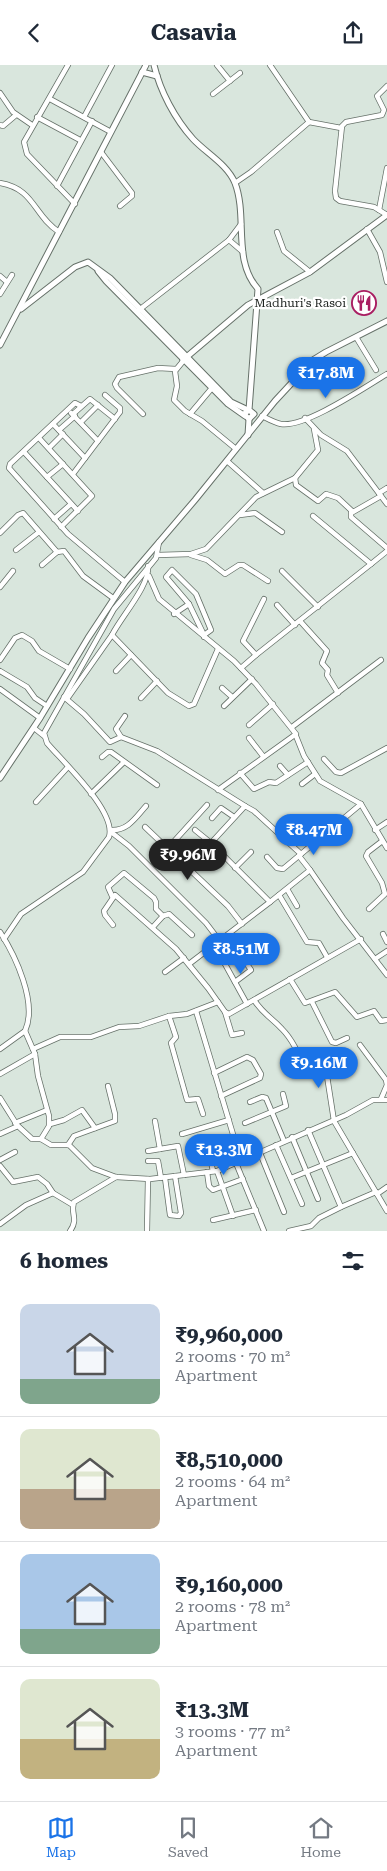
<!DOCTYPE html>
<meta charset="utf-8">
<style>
body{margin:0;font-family:"Roboto Serif",serif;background:#f2f2f3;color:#1f2937;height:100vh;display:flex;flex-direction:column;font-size:19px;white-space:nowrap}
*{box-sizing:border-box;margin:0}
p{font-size:16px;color:#747a83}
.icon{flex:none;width:28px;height:28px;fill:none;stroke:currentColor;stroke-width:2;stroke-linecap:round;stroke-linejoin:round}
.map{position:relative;height:1166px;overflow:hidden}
.drawer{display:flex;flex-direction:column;background:#fff;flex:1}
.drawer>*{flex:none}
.price{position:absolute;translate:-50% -42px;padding:0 11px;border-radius:18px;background:#1a73e8;color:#fff;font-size:16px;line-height:32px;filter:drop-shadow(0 1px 2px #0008)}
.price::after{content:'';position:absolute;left:50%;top:30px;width:15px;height:11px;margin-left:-8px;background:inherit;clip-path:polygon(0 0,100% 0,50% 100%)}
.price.current{background:#222;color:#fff}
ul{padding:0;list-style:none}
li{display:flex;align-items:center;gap:15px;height:125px;padding:0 20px}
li+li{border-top:1px solid #e0e1e3}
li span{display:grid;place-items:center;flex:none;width:140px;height:100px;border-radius:10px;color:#555}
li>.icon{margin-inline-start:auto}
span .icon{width:60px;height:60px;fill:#fffc;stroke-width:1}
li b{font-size:21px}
h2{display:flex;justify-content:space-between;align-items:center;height:60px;padding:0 20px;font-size:21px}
header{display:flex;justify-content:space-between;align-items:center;height:65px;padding:0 20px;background:#fff;font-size:22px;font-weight:700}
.tab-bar{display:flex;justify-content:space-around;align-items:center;height:70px;border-top:1px solid #e0e1e3;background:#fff;font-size:14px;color:#747a83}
.tab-bar a{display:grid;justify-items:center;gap:2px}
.tab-bar .current{color:#1a73e8}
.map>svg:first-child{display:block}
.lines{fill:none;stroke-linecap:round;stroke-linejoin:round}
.minor-casing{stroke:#667169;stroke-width:6}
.tertiary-casing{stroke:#667169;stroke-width:7}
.minor{stroke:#fff;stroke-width:4.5}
.tertiary{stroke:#fff;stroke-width:5}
.labels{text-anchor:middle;stroke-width:4.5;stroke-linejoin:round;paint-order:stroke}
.poi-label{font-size:12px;fill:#1e2320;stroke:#fff;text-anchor:end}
</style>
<header><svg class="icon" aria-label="back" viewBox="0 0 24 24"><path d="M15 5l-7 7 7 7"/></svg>Casavia<svg class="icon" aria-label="share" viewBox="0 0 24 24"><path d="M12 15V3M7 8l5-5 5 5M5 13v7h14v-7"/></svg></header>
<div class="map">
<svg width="387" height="1166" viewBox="0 0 387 1166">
<rect width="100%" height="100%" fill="#d9e6dd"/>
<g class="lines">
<defs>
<g id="minor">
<path d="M68,0L24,77L27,89L75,139"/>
<path d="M217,0L230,16"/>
<path d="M270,0L309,57L341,63"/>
<path d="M0,28L13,47L32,60"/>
<path d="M213,29L240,8"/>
<path d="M50,34L111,67"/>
<path d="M37,52L80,75"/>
<path d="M84,52L112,0"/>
<path d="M0,60L3,61L16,50"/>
<path d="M101,87L132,128V131L120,141"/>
<path d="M0,118C35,124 33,150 59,167"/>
<path d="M235,118L251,107L309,57"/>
<path d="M57,121L92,56"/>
<path d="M379,145L387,103"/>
<path d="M387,150L374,142L340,136L336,133L335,126L342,61L346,57L382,50L384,45L377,31L387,21"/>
<path d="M367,164L380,187L387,217"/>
<path d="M277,167L284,186L310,207"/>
<path d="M229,175L243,187"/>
<path d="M0,211L7,217"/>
<path d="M0,229L12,210"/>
<path d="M139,245L229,175L241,159"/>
<path d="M356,272L376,305"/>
<path d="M184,295L175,306L177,321L174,335L185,346L202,356L236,384"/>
<path d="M81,341L75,338L10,399L9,403L68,469L125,517"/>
<path d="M71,348L98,376"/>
<path d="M73,349L90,334L115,354"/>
<path d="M143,349L117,323L115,319L119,312L158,303L176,304"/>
<path d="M190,349L212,323"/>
<path d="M262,351C268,354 275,358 281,359C305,363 365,322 387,309"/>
<path d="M305,353L321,370L347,386L387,439"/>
<path d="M81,357L98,340"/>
<path d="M53,359L85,393"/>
<path d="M314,364L318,385L295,413L296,420L318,436L326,429L338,433L353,447L381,431"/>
<path d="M59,365L75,351"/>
<path d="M39,373L92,431L61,462"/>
<path d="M49,383L63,369"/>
<path d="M24,387L78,446"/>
<path d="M227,396L263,428"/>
<path d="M73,409L120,347V343L105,330"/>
<path d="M47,412L63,399"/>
<path d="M379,428L387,423"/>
<path d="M351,447V452L387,483"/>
<path d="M240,450L255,448L282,467"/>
<path d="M313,451L371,499L387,486"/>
<path d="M54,454L71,439"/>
<path d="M0,468L18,450L23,448L57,487"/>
<path d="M16,485L39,467"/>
<path d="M158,490L191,489L206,484L256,432L295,413"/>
<path d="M191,490L207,495L225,509L239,500H243L268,516"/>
<path d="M42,500L57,487L64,486L83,511L113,533"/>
<path d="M148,501C150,520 121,552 112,570L168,628L189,641L194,639L218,584"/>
<path d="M282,506L318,542"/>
<path d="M149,511L159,534L234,596L256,619L296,669L218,725"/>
<path d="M0,522L13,506"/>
<path d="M264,534L243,576L256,590L371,499"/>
<path d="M277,540L295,560"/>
<path d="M174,549L189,539"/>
<path d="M300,556L327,586L322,598L328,605L327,610L338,628"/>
<path d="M204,570L211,565L196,529L172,505L166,512L189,539L204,570V572"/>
<path d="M0,595L15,573L22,570L32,576L39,586L70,604"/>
<path d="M241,603L256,590"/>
<path d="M0,606L27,622L35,633L47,641"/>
<path d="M116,606L131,590"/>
<path d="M222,623L232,632"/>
<path d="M0,624L40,653"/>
<path d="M64,632L84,649L110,677L121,672L157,686L245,741"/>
<path d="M141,633L157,616"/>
<path d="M67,634L112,570"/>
<path d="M224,641L252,614"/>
<path d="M249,660L273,639"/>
<path d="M292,662L381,595"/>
<path d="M34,663L44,671"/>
<path d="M296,671L304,691L320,716L361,739L387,783"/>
<path d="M121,672L116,664L125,651"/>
<path d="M249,673L263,691"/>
<path d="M102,692L108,687H111L157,720"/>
<path d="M324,694L336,707L341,708L387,683"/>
<path d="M280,701L288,710"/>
<path d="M240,708L254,724L269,717L276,718L308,697"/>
<path d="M302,719L315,709"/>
<path d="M91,729L124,697"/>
<path d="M36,737L68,702"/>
<path d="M212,753L221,743L234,752"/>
<path d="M145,762L228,841L242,859"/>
<path d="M111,765C128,766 136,752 146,741"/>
<path d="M195,765L211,778"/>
<path d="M375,765L387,757"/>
<path d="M111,767L129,781L206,858L219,875"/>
<path d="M168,783L207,740"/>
<path d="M267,792L277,803L283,804L361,739"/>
<path d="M235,803L251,787"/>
<path d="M310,805L343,853L387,910"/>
<path d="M287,824L297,841"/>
<path d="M279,830L307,877L319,878L327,892"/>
<path d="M112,831L108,822L124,808L154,833L156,837V844L163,851"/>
<path d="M270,837L310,805L299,791"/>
<path d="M369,844L385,829L382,818L366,791L368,787L381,777"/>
<path d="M113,860L105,850L104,846L115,830L176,884L208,923L225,947L229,949L361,874"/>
<path d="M153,862L163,851L169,849L192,870"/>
<path d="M0,867C15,890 38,938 25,966L0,984"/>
<path d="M383,869L387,877"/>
<path d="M4,874L21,849L83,807L109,772C117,747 63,697 47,678L44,668L114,544L156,493L159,477"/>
<path d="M220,890L247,939"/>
<path d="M375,894L387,886"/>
<path d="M189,899L270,837L211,778L245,741L254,746L301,789"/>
<path d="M165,907L184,893"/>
<path d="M290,914L305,938L335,927L357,952L374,946L381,956L387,955"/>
<path d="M235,917L251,905L238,886"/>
<path d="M254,935C264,950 271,952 282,964C294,976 300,991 305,1006"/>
<path d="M312,937L332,977L336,978L347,973"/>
<path d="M196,946L241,1096"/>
<path d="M225,947L232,970L242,968"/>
<path d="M169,951L176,972L171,978L187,1035L198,1034L203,1049"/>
<path d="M25,966L35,989L38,1011L49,1051V1061L41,1074"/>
<path d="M360,980L386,1015L387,1020L381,1034"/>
<path d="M33,984L60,972H91L119,962L139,961L169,951L187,949L218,937"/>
<path d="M333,991L335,998L327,1011L334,1056L387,1146"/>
<path d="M214,1008L247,992L253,995L261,1009L260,1013L221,1031"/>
<path d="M0,1009L35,989"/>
<path d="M0,1033L17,1060"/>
<path d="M250,1037L262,1032L266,1033L284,1076"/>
<path d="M155,1056L160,1084"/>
<path d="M15,1058L47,1045"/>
<path d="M245,1058L286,1041L283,1029"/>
<path d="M50,1059L64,1055L82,1045L95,1063"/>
<path d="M308,1065L341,1142"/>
<path d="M0,1069L18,1061L32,1074H41L51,1080H69L92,1103L116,1112L150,1114L217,1106L346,1050L373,1035H387"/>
<path d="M182,1069L229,1055"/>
<path d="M292,1072L318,1134"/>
<path d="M68,1080L74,1071L115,1056V1049L108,1021"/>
<path d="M276,1080L302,1139"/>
<path d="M148,1086L178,1081L184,1110"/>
<path d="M196,1087L202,1090L223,1084"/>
<path d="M209,1088L213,1106"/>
<path d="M260,1088L284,1147"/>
<path d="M0,1095L15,1087"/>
<path d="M148,1096H158L161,1113"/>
<path d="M236,1098L264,1166"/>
<path d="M0,1101L13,1117L38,1112L47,1119L53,1128"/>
<path d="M217,1106L233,1151"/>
<path d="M207,1107L209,1121L213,1125L243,1114"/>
<path d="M165,1113L170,1150L179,1151L181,1148L175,1111"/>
<path d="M291,1113L353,1088"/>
<path d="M377,1129L387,1122"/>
<path d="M213,1155L256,1145"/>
<path d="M0,1159L26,1140L53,1128L73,1140"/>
<path d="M70,1166C79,1154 70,1148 74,1137L116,1112"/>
<path d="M147,1166L148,1114"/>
<path d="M289,1166L311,1161L319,1153L341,1142L376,1127"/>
</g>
<g id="tertiary">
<path d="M154,0C160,26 175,54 193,74C206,88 227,99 235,118C248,152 232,195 258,224L249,345L244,349L249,354L254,349L249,345"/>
<path d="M142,7L157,11"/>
<path d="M98,206L106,216L228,339L245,351"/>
<path d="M21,244L75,202L88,197L110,213L231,337L248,345"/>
<path d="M0,280L146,0"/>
<path d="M183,295L248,240L310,207L387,150"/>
<path d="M248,370L249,354"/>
<path d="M0,713L40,653L88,573L125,517L195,435L275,336L313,295L326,287L387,256"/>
</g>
</defs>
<use href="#minor" class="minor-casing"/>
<use href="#tertiary" class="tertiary-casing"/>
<use href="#minor" class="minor"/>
<use href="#tertiary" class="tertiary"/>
</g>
<defs>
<symbol id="restaurant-ring" viewBox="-11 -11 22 22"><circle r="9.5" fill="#fff" stroke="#a91e62" stroke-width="1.5"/><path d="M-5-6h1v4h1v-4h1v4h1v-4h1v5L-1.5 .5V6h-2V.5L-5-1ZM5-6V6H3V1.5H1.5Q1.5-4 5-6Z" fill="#a91e62"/></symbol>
</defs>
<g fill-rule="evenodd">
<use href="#restaurant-ring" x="350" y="224" width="28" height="28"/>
</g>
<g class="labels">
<g class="poi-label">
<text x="346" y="242">Madhuri's Rasoi</text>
</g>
</g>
</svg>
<b class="price" style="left:326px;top:334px">₹17.8M</b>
<b class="price" style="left:314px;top:791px">₹8.47M</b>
<b class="price current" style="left:188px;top:816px">₹9.96M</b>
<b class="price" style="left:241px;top:910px">₹8.51M</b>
<b class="price" style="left:319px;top:1024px">₹9.16M</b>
<b class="price" style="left:224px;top:1111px">₹13.3M</b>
</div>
<section class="drawer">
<h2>6 homes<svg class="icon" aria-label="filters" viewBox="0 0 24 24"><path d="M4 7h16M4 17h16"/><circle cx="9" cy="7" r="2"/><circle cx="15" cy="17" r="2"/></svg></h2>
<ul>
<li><span style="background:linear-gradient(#c9d6e8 75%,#7fa58c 0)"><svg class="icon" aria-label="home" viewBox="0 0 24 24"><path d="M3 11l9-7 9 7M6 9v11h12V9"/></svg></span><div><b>₹9,960,000</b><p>2 rooms · 70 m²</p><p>Apartment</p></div></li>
<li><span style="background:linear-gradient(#dfe7d0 60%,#b9a48a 0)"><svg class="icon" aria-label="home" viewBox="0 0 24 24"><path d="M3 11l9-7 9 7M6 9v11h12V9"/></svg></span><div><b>₹8,510,000</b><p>2 rooms · 64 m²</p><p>Apartment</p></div></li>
<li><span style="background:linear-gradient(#a9c7e8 75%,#7fa58c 0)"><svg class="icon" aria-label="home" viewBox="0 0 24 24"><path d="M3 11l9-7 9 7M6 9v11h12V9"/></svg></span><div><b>₹9,160,000</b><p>2 rooms · 78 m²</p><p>Apartment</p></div></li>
<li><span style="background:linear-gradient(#dfe7d0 60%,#c2b280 0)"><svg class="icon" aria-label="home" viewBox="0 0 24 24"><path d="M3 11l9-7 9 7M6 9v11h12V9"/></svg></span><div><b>₹13.3M</b><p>3 rooms · 77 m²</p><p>Apartment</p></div></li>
</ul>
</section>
<nav class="tab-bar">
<a class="current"><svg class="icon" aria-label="map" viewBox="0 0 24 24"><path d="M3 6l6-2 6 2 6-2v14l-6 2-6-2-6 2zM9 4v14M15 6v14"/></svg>Map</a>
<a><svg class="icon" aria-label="saved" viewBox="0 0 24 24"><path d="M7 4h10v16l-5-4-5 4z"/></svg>Saved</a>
<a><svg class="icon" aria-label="home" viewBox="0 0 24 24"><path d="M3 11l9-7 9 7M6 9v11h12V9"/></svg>Home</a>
</nav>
